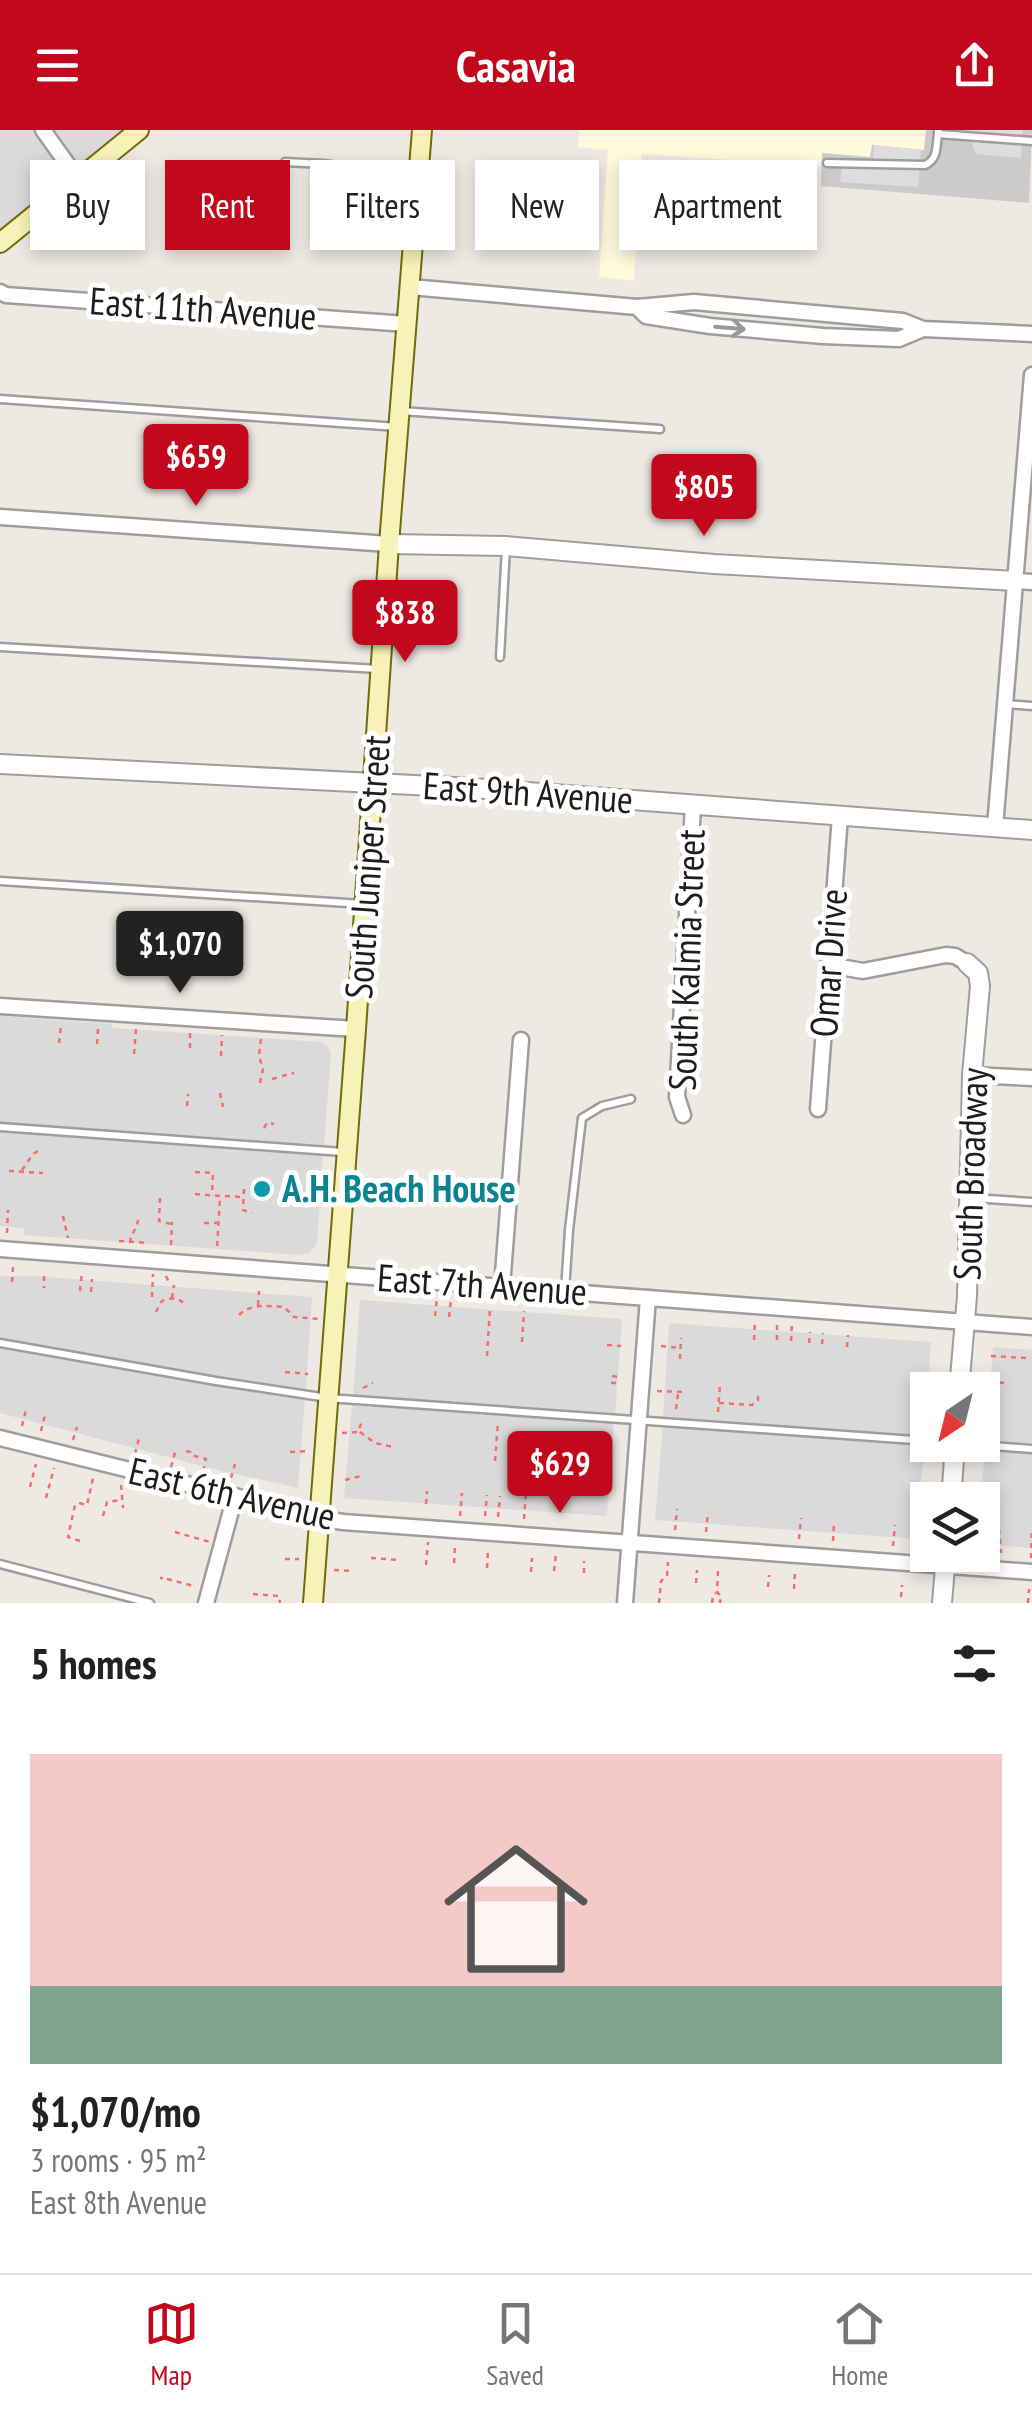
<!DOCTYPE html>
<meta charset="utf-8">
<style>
body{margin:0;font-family:"PT Sans Narrow",sans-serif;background:#f2f2f2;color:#222;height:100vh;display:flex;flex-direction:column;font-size:38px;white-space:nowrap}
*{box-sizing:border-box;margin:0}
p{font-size:32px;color:#767676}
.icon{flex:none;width:55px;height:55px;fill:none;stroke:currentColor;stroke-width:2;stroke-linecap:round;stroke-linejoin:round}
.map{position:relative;height:1473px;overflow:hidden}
.sheet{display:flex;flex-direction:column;background:#fff;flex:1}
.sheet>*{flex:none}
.banner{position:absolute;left:30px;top:30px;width:972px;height:90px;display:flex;gap:20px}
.needle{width:65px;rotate:215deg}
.buttons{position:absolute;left:910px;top:1242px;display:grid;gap:20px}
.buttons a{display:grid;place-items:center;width:90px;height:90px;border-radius:0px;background:#fff;box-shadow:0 5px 15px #0003;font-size:50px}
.price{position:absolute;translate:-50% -85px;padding:0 22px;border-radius:10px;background:#c1081d;color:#fff;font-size:32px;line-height:65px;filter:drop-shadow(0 2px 5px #0008)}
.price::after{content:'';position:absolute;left:50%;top:60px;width:30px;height:22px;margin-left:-15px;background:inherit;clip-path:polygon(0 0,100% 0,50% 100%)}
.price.current{background:#222;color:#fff}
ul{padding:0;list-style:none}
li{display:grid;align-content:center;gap:20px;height:530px;padding:0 30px}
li+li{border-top:2px solid #e0e0e0}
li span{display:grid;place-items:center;height:310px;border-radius:0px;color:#555}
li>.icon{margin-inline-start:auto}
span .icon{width:180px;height:180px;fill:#fffc;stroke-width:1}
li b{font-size:42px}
h2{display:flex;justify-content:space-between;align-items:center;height:120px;padding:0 30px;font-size:42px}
.tag{padding:0 35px;border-radius:0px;background:#fff;box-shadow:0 5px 15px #0003;font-size:35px;line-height:90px}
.tag.current{background:#c1081d;color:#fff}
header{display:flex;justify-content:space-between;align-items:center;height:130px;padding:0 30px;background:#c1081d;color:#fff;font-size:45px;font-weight:800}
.dock{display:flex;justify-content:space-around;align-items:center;height:140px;border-top:2px solid #e0e0e0;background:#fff;font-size:28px;color:#767676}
.dock a{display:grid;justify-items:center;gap:5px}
.dock .current{color:#c1081d}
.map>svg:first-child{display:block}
.residential{fill:#dbdada}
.education{fill:#fefadb}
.religious{fill:#cbcbcb}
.parking{fill:#ddd}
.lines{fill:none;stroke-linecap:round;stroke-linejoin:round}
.service-casing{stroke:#9e9e9e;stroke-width:11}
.minor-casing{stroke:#9e9e9e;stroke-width:19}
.tertiary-casing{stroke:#9e9e9e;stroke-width:22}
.secondary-casing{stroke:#6e6d09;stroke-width:22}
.path{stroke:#f46d6f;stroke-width:2.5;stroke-dasharray:5 5;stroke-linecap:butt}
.service{stroke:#fff;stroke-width:6}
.minor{stroke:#fff;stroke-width:14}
.tertiary{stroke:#fff;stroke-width:18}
.secondary{stroke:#f7f2b7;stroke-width:18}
.oneway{stroke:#999}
.culture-dot{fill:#0f9aa8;stroke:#fff;stroke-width:4}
.labels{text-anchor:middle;stroke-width:10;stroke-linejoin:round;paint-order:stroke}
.street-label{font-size:38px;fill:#1d1d1d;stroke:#fff}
.culture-label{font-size:38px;font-weight:bold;fill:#0d838f;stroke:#fff;text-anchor:start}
</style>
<header><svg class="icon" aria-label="menu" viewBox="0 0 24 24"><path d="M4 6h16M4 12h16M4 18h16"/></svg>Casavia<svg class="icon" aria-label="share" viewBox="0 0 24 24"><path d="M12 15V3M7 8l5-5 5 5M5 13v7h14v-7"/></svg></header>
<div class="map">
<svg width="1032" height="1473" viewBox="0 0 1032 1473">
<rect width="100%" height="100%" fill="#eee9e3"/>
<g class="residential">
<path d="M0,0H139L0,113Z"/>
<path d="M0,886L112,894V898L322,912L328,917L331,925L324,1015L0,992Z"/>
<path d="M0,1002L323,1025L317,1113L309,1123L299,1125L24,1105V1098L0,1096Z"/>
<path d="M0,1146H32L312,1167L306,1259L207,1245L0,1208Z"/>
<path d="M360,1170L622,1189L615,1284L353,1267Z"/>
<path d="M669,1193L931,1212L924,1306L663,1288Z"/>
<path d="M0,1217L305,1269L298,1358L206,1337L0,1283Z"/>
<path d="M993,1217L1032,1220V1313L986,1310Z"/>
<path d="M352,1273L614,1292L607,1386L344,1368Z"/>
<path d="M663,1295L924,1314L917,1409L655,1390Z"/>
<path d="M985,1320L1032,1323V1418L983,1414L981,1370Z"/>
</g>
<path class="education" d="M579,0H926L924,20L872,15L871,27L823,23L822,36L642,24L634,151L599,147L608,20L578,17Z"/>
<path class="religious" d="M926,0H1032L1029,73L821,56L822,23L870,27L872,15L924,20Z"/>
<g class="parking">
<path d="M966,0H1023L1021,28L976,24Z"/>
<path d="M874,15L921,20L918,57L840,52L843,28L873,29Z"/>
</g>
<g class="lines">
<defs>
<g id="service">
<path d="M938,1V4L1032,11"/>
<path d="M285,32L324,34L417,48"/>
<path d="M827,33L925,35C938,29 936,18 938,4"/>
<path d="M0,269L398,297"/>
<path d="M401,281L660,299"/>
<path d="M0,517L378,539"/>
<path d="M500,527L506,417"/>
<path d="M1006,574L1032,576"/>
<path d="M0,751L363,774"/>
<path d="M0,997L343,1022"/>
<path d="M973,1068L1032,1072"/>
<path d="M565,1161L569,1100L582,988L602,976L631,969"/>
<path d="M0,1213L216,1251L328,1268L928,1311"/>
<path d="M981,1315L1032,1319"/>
<path d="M0,1434L150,1473"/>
</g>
<g id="minor">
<path d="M43,0L78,49"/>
<path d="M410,157L637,177L694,172L903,191L923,199L1032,204"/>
<path d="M0,162L6,165L407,194"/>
<path d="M637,177L646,186L710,196L823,206L899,209L923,199"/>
<path d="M0,387L389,414"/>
<path d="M1016,451L1032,452"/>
<path d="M995,697L1032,245"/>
<path d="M829,835L863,841L946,825L955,826L967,833"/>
<path d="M0,876L356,899"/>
<path d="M972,945L1032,948"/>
<path d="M818,979L840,686"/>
<path d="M683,985L677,967L693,675"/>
<path d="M0,1119L1032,1197"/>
<path d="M502,1157L521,910"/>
<path d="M0,1308L235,1366L297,1385L343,1392L1032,1442"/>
<path d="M206,1473L235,1366"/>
<path d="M625,1473L648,1168"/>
</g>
<g id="tertiary">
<path d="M389,414L506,416L714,434L1016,451"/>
<path d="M0,634L473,658L1032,700"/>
<path d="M959,1260L967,1166L972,945L980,856L978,843L967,833"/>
<path d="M951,1370L955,1315"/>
<path d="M942,1473L946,1425"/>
</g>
<g id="secondary">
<path d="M0,113L139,0"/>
<path d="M313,1473L356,899L389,414L422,0"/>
</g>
</defs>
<use href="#service" class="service-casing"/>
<use href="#minor" class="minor-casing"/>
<use href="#tertiary" class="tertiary-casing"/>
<use href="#secondary" class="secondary-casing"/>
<g class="path">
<path d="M190,903V920"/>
<path d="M59,913L61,896"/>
<path d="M97,914L98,899"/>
<path d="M134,924L136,899"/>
<path d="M221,926L222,905"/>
<path d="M282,946L294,943"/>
<path d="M272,949L280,947"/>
<path d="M260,953L263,939L259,926L261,908"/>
<path d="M220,963L223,977"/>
<path d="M187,976L188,964"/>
<path d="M264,998L267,993L274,994"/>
<path d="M22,1040L33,1024L38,1021"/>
<path d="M9,1041L43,1043"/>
<path d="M195,1042L213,1043L212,1064"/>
<path d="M244,1059L243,1080L252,1083"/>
<path d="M195,1064L220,1066L217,1119"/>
<path d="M225,1066L242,1067"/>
<path d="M160,1068L159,1091L171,1094"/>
<path d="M63,1086L68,1108"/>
<path d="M204,1093H217"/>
<path d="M7,1103L8,1080"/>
<path d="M119,1111L149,1113"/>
<path d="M130,1113C131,1103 137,1099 138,1090"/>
<path d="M171,1115L172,1092"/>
<path d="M44,1146V1158"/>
<path d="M166,1146L170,1155"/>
<path d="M12,1152L13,1137"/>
<path d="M80,1161L82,1142"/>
<path d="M91,1162L92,1149"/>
<path d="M152,1167L153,1144"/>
<path d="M172,1168L174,1155"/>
<path d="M258,1175L259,1161"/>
<path d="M156,1182L162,1171C171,1167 181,1167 186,1177"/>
<path d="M239,1185C252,1173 267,1176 284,1177L294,1187L320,1189"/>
<path d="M435,1186L437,1168"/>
<path d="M449,1187L451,1169"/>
<path d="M754,1210L755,1192"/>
<path d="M777,1210V1192"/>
<path d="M791,1211L792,1193"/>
<path d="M522,1212L524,1181"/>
<path d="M809,1213L810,1202"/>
<path d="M822,1214L823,1203"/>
<path d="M607,1215L621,1216"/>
<path d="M661,1216L680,1218"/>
<path d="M847,1217L848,1205"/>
<path d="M487,1226L490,1178"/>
<path d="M991,1226L1026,1228"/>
<path d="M680,1229L681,1208"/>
<path d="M285,1242L308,1244"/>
<path d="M612,1246L619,1247"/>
<path d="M989,1252L1006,1253"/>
<path d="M611,1253H618"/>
<path d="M363,1258L373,1253"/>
<path d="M657,1261L682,1262"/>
<path d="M719,1273L752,1275L758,1270V1265"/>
<path d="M919,1278L928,1279"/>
<path d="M676,1279L678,1264"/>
<path d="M718,1282L720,1254"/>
<path d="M982,1286L998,1287"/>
<path d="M22,1296L26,1280"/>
<path d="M41,1301L45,1285"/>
<path d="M360,1302L375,1313L393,1317"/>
<path d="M342,1303L358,1302L362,1291"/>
<path d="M73,1310L77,1297"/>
<path d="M186,1321L190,1322L191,1325L206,1329L204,1338"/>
<path d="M290,1322L308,1321"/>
<path d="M135,1324L139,1308"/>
<path d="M495,1331L498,1292"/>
<path d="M171,1337L176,1319"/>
<path d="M537,1346L539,1327"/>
<path d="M231,1348L235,1334"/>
<path d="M345,1350L361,1346"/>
<path d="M121,1355L123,1378"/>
<path d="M30,1357L36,1334"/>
<path d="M46,1368L54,1338"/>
<path d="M910,1370L928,1371"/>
<path d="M426,1374L427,1361"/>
<path d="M103,1386L107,1372L121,1370"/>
<path d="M460,1386L462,1363"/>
<path d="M485,1386L487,1365"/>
<path d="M498,1387L500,1366"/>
<path d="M524,1389L526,1360"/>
<path d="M999,1399L1001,1423"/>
<path d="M675,1400L677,1379"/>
<path d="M175,1402L210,1412"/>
<path d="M706,1402L708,1382"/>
<path d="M799,1409L801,1388"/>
<path d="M80,1411L68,1407L75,1375L79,1373L87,1375L93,1348"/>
<path d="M833,1411L834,1394"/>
<path d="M893,1416L895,1395"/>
<path d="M371,1428L398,1430"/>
<path d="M1031,1428L1032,1400"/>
<path d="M285,1429H299"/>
<path d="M454,1433L455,1417"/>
<path d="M426,1435L428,1412"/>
<path d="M487,1438L488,1419"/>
<path d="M334,1440L352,1441"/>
<path d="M554,1441L556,1424"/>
<path d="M718,1441L717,1462L721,1466L720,1473"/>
<path d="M531,1442L532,1428"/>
<path d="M584,1443V1431"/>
<path d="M160,1448H163"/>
<path d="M167,1449L194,1456"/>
<path d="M696,1453L697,1440"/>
<path d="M768,1457L769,1445"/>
<path d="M794,1459L795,1441"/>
<path d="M253,1464L279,1466L280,1473"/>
<path d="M901,1467L902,1455"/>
<path d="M659,1473L661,1451L667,1446L668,1432"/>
<path d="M712,1473L713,1466L716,1463"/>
<path d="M1028,1473L1029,1459"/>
</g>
<use href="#service" class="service"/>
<use href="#minor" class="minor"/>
<use href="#tertiary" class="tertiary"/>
<use href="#secondary" class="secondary"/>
</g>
<defs><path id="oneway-shaft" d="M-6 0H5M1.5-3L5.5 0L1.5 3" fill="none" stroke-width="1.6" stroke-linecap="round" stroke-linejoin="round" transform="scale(2.5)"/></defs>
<use class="oneway" href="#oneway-shaft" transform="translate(730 198) rotate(5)"/>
<circle class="culture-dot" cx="262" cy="1059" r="10"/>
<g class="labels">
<g class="street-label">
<text transform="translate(203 179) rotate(4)" y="13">East 11th Avenue</text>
<text transform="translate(528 663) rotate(4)" y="13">East 9th Avenue</text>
<text transform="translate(368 737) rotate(-86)" y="13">South Juniper Street</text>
<text transform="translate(687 830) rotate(-88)" y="13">South Kalmia Street</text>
<text transform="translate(829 833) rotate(-86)" y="13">Omar Drive</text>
<text transform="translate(971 1044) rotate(-88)" y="13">South Broadway</text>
<text transform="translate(482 1155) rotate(4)" y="13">East 7th Avenue</text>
<text transform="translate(232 1364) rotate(13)" y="13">East 6th Avenue</text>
</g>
<g class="culture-label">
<text x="282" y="1072">A.H. Beach House</text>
</g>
</g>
</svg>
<div class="buttons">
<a><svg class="needle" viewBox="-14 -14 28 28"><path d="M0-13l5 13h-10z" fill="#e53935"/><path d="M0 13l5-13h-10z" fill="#767676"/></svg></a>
<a><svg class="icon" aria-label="layers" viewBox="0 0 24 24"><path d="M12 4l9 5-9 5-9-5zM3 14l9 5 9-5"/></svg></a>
</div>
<b class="price" style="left:196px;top:379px">$659</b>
<b class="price" style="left:704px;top:409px">$805</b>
<b class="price" style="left:405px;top:535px">$838</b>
<b class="price current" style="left:180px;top:866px">$1,070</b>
<b class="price" style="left:560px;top:1386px">$629</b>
<div class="banner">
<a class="tag">Buy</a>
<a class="tag current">Rent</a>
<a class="tag">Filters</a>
<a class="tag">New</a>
<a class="tag">Apartment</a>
</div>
</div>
<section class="sheet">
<h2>5 homes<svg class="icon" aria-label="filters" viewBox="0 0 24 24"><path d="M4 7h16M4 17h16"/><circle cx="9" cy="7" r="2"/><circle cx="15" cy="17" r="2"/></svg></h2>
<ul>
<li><span style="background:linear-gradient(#f6c9c9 75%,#7fa58c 0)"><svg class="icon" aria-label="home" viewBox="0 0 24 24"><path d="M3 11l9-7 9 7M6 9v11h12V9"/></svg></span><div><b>$1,070/mo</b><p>3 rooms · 95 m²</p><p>East 8th Avenue</p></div></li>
</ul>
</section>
<nav class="dock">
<a class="current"><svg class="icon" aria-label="map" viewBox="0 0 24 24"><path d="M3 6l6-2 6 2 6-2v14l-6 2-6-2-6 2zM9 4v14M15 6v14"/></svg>Map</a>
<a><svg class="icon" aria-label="saved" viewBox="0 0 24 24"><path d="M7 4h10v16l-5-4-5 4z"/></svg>Saved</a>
<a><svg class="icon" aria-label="home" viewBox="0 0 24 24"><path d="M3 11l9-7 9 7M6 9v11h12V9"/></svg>Home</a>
</nav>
